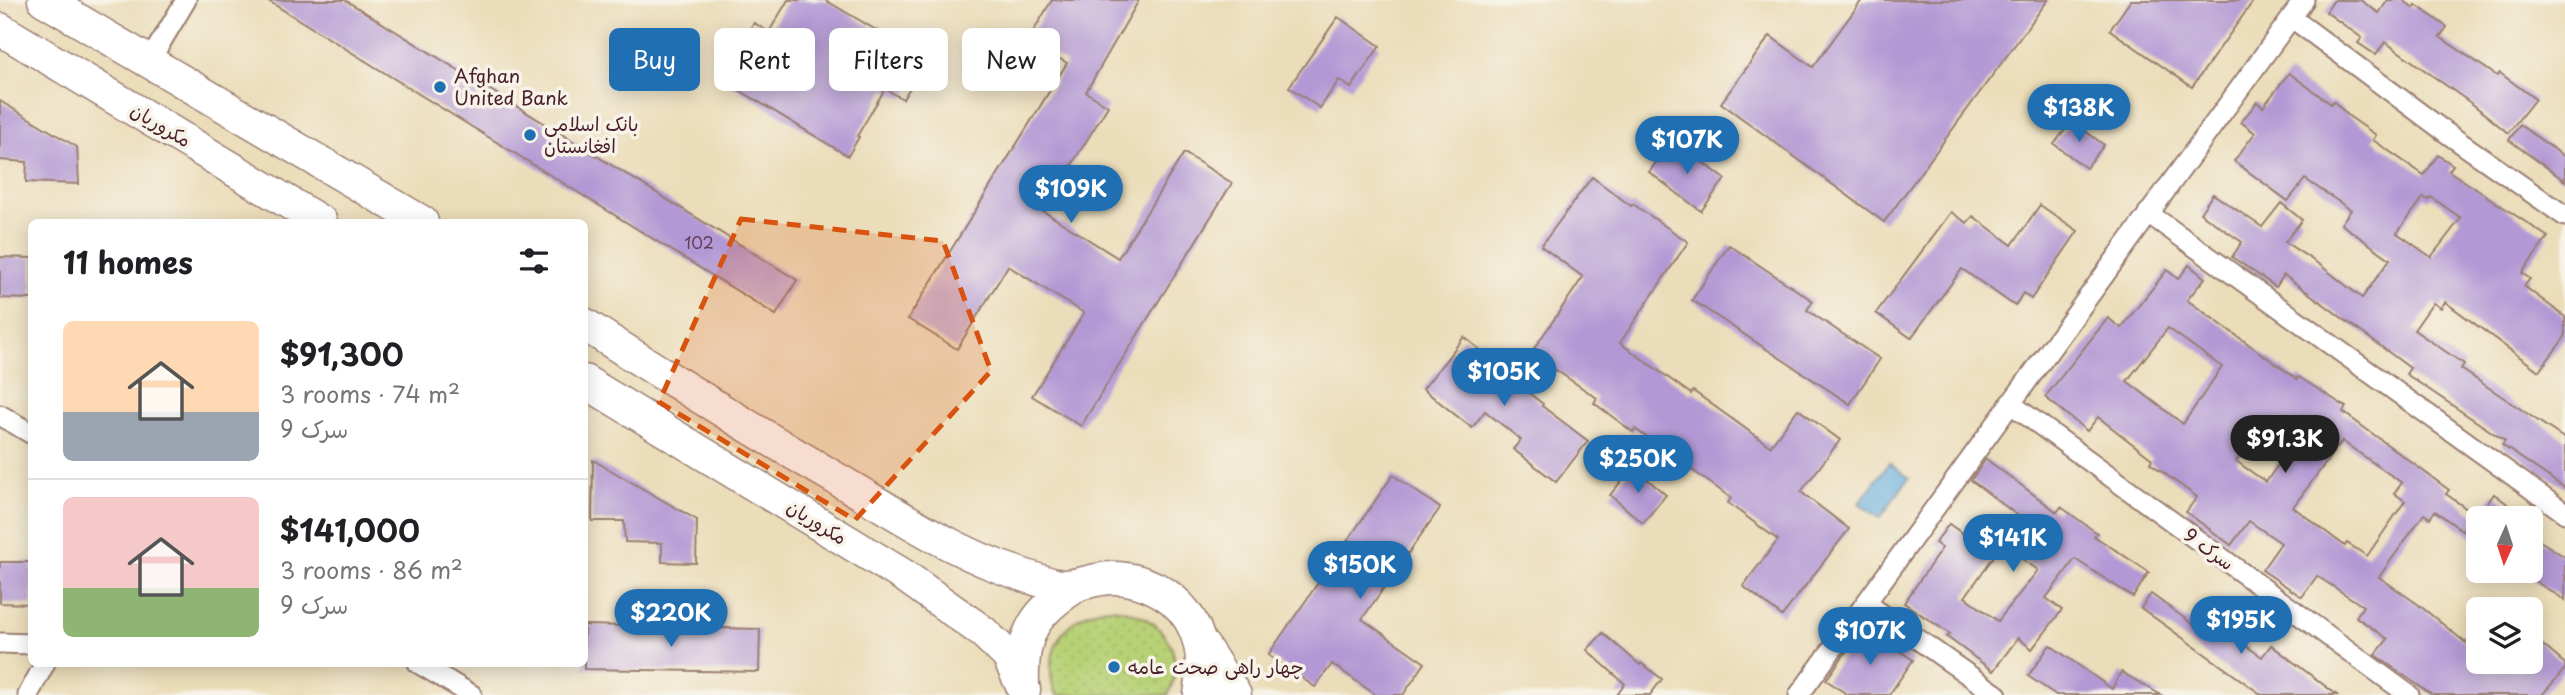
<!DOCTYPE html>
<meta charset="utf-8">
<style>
body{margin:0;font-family:"Playpen Sans","Playpen Sans Arabic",sans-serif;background:#f6f6f6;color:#202124;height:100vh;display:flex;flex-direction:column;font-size:26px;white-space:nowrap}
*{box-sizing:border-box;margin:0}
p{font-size:23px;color:#757577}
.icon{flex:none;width:38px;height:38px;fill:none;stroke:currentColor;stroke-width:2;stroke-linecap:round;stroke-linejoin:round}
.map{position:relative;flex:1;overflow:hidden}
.sheet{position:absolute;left:28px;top:219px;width:560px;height:448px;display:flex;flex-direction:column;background:#fff;border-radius:10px;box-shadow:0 4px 18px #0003}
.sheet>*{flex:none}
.top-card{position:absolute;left:609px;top:28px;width:665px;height:63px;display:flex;gap:14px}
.needle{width:46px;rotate:183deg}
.tools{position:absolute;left:2466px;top:506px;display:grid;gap:14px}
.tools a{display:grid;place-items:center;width:77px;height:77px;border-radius:10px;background:#fff;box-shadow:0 4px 18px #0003;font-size:35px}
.price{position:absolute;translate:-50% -60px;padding:0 16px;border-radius:24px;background:#1f6fb2;color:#fff;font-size:23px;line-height:46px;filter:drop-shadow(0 2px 4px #0008)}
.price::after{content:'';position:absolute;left:50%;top:42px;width:21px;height:16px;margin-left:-10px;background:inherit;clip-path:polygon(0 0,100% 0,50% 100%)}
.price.selected{background:#222;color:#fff}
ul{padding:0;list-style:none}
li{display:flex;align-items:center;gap:21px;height:175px;padding:0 35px}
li+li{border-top:2px solid #e0e0e0}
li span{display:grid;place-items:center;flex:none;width:196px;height:140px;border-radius:10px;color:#555}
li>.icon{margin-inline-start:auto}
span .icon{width:84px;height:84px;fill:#fffc;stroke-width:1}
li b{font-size:30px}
h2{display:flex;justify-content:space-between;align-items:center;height:84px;padding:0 35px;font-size:30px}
.pill{padding:0 24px;border-radius:10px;background:#fff;box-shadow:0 4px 18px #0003;font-size:24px;line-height:63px}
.pill.selected{background:#1f6fb2;color:#fff}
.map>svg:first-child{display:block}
.grass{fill:url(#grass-dots);stroke:#817850;stroke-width:2}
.water{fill:#65afdd;stroke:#586784;stroke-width:2}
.building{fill:#b298d4;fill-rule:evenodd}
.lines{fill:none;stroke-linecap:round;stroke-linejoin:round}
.minor-casing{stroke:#9a7e72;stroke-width:23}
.primary-casing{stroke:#9a7e72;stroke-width:35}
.minor{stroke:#fff;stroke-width:19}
.primary{stroke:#fff;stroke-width:32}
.marked{fill:#d8530f;fill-opacity:0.2;stroke:#d8530f;stroke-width:5;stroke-dasharray:14 9;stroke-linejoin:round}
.poi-dot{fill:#1f6fb2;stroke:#f7f3e8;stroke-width:2.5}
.labels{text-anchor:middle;stroke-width:7;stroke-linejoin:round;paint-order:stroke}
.number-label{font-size:16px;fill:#643d55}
.poi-label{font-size:19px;fill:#4a1f2b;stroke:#f7f3e8;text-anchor:start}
.street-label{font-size:19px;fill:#4a1f2b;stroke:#f7f3e8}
</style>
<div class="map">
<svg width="2565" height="695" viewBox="0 0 2565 695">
<defs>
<pattern id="grass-dots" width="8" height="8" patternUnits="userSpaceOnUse" patternTransform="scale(1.75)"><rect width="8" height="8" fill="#b8d176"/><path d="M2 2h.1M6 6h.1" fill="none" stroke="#a0b366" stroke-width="1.8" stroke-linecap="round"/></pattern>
</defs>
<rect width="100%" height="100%" fill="#f7f3e8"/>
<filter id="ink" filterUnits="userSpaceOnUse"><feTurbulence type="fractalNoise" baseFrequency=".0143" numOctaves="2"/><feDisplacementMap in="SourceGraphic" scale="14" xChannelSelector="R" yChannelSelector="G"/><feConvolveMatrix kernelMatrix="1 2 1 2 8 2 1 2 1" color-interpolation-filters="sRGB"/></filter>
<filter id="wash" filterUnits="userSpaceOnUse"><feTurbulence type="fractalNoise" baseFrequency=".00686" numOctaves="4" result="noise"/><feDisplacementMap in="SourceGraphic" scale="28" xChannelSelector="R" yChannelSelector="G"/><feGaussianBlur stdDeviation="1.57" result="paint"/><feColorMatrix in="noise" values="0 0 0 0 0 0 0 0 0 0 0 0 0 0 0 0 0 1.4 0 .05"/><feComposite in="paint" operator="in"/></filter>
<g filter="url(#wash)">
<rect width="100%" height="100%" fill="#ebddb9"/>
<path class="grass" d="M1107,608C1154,609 1191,648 1168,695H1057C1044,671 1053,636 1076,620C1085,613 1096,610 1107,608Z"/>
<path class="water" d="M1889,463L1909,478L1880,518L1859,503Z"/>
<g id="blocks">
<g class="building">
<path d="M267,0H345L797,280L776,315Z"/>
<path d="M788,0H825L927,60L903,99L885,89L857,136L859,137L848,156L721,79L754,23L769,32Z"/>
<path d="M1052,0H1139L1086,92L1108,106L1043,211L1118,258L1184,153L1232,183L1081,426L1032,396L1084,313L1008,266L957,349L908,319L1067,63L1028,40Z"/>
<path d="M1862,0H2048L1884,222L1721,103L1770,36L1813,67Z"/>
<path d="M2131,0H2254L2192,87L2110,30Z"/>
<path d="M2334,0H2360L2379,13L2388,0H2403L2414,8L2416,5L2447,27L2440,37L2497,76L2500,73L2535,99L2508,133L2475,106L2385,42L2376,55L2358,43L2362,38L2326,12Z"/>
<path d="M1338,17L1380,46L1351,88L1339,80L1320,108L1289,87Z"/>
<path d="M2289,73L2331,104L2333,101L2350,117L2376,135L2373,140L2424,175L2438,155L2453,165L2449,171L2548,237L2522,273L2530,279L2524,286L2565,317V337L2539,371L2445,302L2441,308L2433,303L2414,330L2464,364L2461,369L2565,439V488L2502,445L2505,441L2406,374L2410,368L2284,275L2276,287L2232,257L2242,242L2200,213L2213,194L2262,227L2281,203L2302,220L2285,242L2320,265L2362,298L2390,259L2341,224L2351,210L2305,179L2288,201L2234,161L2255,133L2241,122L2257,102L2263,107ZM2424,197L2428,200L2431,197L2461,218L2431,257L2397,233Z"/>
<path d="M0,101L77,147L79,184L26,182L27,162L0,160Z"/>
<path d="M2072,121L2104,145L2086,168L2054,144Z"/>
<path d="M2520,125L2565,157V181L2509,140Z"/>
<path d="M1673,140L1725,179L1701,211L1649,172Z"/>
<path d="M1592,177L1631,206L1633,204L1688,242L1620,343L1691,394L1693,391L1770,446L1798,409L1840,440L1801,492L1849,529L1782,616L1743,586L1778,540L1728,503L1731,498L1635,429L1633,432L1594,403L1597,398L1531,353L1583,277L1541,246Z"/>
<path d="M2040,205L2078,231L2031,299L2023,293L2015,306L1962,269L1911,338L1876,313L1951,212L1967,223L1973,216L2012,245Z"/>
<path d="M1729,245L1813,301L1807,310L1880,359L1850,404L1692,300Z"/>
<path d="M0,257L32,258V299L0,298Z"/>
<path d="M2189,265L2205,278L2187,300L2297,379L2299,377L2346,407L2343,412L2449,490L2446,494L2478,517L2494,494L2526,518H2478V542L2435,511L2430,518L2424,514L2379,577L2419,605L2466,643L2478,626V662H2530V634L2565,664V669L2542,695H2432L2375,655L2388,639L2356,617L2363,606L2317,576L2302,597L2262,570L2281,543L2249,521L2231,545L2186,512L2197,497L2150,463L2152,459L2098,417L2087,431L2045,397L2108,318L2121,328L2167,270L2178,279ZM2168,328L2222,367L2183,424L2127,381ZM2258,432L2286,453L2266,482L2236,461ZM2342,441L2402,483L2394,493L2405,501L2367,556L2347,543L2345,546L2293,507Z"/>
<path d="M1464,337L1513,376L1511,379L1543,404L1542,406L1588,441L1556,482L1513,449L1521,440L1485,411L1472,428L1423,389Z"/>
<path d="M1986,459L2057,512L2061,507L2097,533L2094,536L2149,572L2133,597L2075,559L2046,598L2062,610L2032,649L2018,638L1993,671L1947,637L1950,634L1904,603L1942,548L1935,543L1949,524L1994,556L1965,597L1998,621L2038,570L2018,556L2038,531L1971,480Z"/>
<path d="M593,460L697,520L696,563L662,562V543L625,542L624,521H592Z"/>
<path d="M1633,467L1666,495L1643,523L1610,495Z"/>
<path d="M1393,475L1440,508L1362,619L1425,663L1403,695H1376L1332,664L1315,687L1268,655Z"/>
<path d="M2537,539L2565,557V600L2530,578V549Z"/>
<path d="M0,562H32V604L0,603Z"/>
<path d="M2151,594L2202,631L2210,621L2262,657L2271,645L2337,695H2262L2141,608Z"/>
<path d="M584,625L760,629L759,672L584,669Z"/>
<path d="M1864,627L1913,660L1889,695H1848L1826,680Z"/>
<path d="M1603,633L1640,665L1641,663L1662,679L1650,695H1617L1625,684L1587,650Z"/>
<path d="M2050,645L2112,689L2121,672L2161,695H2056L2028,676Z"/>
</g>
</g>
</g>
<g filter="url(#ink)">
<use href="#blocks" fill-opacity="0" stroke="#9a7e72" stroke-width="2"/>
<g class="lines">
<defs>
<g id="minor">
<path d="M2292,18L2448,134L2565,216"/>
<path d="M149,62L186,0"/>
<path d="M2148,213L2565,513"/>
<path d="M2010,403L2409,695"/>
<path d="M0,415L32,434"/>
<path d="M1866,603L1997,695"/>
<path d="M0,643L32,644"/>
<path d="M418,663L472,695"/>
<path d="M28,695L45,663"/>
<path d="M1799,695L2304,0"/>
</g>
<g id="primary">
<path d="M44,0L422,222"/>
<path d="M0,29L321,222"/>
<path d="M584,324C669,379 755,431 842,482C893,512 945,546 1000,567C1018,573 1038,581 1056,585C1071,589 1087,581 1102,579C1126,575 1153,584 1172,599C1202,624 1206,659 1200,695"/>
<path d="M584,381L906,577L983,632L1008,656L1024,690"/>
<path d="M1204,647L1235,695"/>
<path d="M1023,685C1021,631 1035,612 1079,584"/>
</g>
</defs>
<use href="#minor" class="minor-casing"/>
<use href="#primary" class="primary-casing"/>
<use href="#minor" class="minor"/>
<use href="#primary" class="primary"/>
</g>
</g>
<path class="marked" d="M741,219L943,241L991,371L855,520L659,402Z"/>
<g class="poi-dot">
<circle cx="440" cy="87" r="7"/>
<circle cx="530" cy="135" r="7"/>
<circle cx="1114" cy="667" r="7"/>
</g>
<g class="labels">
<g class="number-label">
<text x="699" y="249">102</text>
</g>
<g class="poi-label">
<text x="454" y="83">Afghan<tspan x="454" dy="22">United Bank</tspan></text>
<text x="544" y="131">بانک اسلامی<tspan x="544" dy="22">افغانستان</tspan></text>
<text x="1128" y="674">چهار راهی صحت عامه</text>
</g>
<g class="street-label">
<text transform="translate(161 125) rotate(31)" y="7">مکروریان</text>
<text transform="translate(817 522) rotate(32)" y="7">مکروریان</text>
<text transform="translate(2209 549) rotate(36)" y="7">سرک 9</text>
</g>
</g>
</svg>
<div class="tools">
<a><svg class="needle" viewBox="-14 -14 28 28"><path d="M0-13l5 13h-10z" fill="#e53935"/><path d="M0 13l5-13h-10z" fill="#757577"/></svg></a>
<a><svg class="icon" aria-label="layers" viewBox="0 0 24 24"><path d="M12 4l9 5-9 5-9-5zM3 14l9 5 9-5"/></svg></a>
</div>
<b class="price" style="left:2079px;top:144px">$138K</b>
<b class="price" style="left:1687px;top:176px">$107K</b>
<b class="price" style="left:1071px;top:225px">$109K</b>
<b class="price" style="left:1504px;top:408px">$105K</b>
<b class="price selected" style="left:2285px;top:475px">$91.3K</b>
<b class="price" style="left:1638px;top:495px">$250K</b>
<b class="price" style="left:2013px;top:574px">$141K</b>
<b class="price" style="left:1360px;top:601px">$150K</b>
<b class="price" style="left:671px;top:649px">$220K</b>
<b class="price" style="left:2241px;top:656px">$195K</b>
<b class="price" style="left:1870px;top:667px">$107K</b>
<div class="top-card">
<a class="pill selected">Buy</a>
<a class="pill">Rent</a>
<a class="pill">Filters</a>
<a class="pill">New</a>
</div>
<section class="sheet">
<h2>11 homes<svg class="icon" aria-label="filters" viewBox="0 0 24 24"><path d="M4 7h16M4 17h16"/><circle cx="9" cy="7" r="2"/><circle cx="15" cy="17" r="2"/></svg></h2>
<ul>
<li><span style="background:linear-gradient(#ffd9b3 65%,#9aa5b1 0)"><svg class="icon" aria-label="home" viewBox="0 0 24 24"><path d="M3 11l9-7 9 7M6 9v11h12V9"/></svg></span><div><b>$91,300</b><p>3 rooms · 74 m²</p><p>سرک 9</p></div></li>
<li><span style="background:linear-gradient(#f6c9c9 65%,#8fb573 0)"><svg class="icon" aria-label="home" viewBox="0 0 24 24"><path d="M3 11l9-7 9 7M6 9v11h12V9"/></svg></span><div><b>$141,000</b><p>3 rooms · 86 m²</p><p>سرک 9</p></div></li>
</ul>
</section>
</div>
